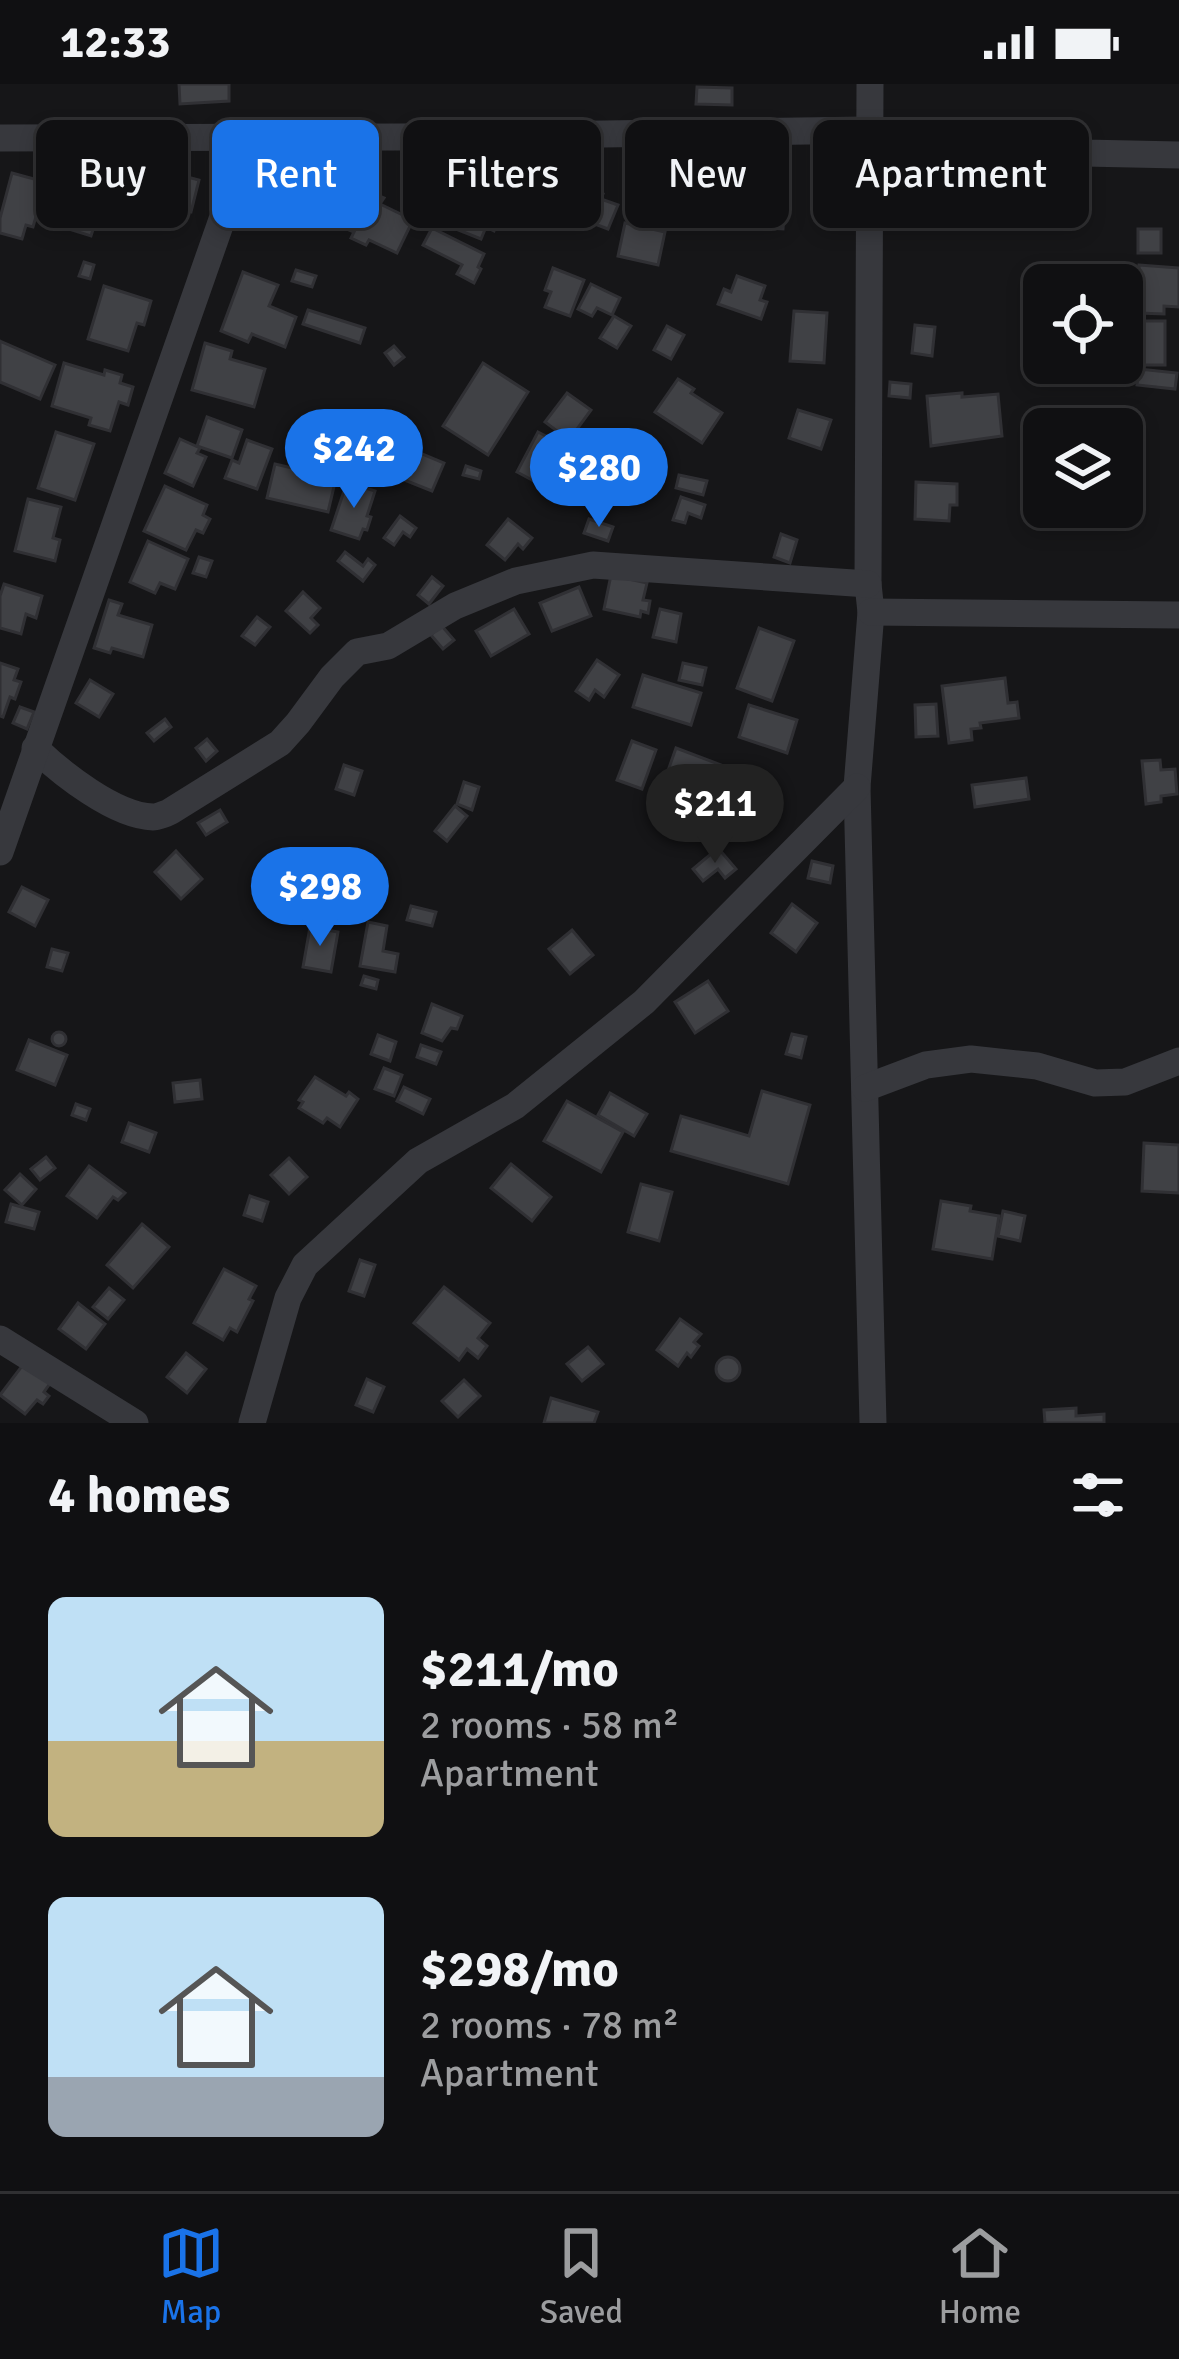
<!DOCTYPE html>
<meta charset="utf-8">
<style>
body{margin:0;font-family:Signika,sans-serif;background:#19191b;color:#f1f3f6;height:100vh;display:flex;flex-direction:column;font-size:45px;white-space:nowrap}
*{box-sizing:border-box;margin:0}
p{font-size:39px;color:#9c9d9f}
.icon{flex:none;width:66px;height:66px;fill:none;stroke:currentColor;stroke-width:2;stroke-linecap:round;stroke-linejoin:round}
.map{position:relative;height:1339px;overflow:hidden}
.details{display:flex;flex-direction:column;background:#101012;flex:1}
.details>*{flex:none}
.guide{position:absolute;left:36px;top:36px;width:1107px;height:108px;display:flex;gap:24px}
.buttons{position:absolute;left:1023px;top:180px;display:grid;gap:24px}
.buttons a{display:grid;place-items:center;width:120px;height:120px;border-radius:18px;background:#101012;box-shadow:0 6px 18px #0003,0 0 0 3px #303032;font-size:60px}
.price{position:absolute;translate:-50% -102px;padding:0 27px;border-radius:42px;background:#1a73e8;color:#fff;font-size:39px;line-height:78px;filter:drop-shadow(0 3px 6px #0008)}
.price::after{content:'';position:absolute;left:50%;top:72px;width:36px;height:27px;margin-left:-18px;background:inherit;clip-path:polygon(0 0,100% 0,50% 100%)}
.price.active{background:#222;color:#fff}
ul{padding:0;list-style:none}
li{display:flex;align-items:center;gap:36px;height:300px;padding:0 48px}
li span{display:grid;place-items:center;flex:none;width:336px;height:240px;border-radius:18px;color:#555}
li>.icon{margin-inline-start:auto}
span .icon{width:144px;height:144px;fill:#fffc;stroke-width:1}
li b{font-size:51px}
h2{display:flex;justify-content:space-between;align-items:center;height:144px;padding:0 48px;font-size:51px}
.chip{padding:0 42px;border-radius:18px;background:#101012;box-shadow:0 6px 18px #0003,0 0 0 3px #303032;font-size:42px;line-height:108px}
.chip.active{background:#1a73e8;color:#fff}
.status{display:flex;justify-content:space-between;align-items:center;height:84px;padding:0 60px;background:#101012;direction:ltr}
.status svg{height:33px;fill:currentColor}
.menu{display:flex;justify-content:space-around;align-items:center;height:168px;border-top:3px solid #303032;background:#101012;font-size:33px;color:#9c9d9f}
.menu a{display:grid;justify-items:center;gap:6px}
.menu .active{color:#1a73e8}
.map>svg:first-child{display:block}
.building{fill:#404145;stroke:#303034;stroke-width:3}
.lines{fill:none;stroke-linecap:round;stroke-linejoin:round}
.minor{stroke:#37383d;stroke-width:27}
</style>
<div class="status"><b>12:33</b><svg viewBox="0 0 49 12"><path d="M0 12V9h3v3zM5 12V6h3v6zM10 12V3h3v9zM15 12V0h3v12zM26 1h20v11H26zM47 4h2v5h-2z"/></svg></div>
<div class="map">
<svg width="1179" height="1339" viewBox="0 0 1179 1339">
<rect width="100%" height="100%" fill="#161618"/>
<g class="building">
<path d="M179,0H229V17L180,20Z"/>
<path d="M697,3L732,4V21L696,20Z"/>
<path d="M485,78L508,86L491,130L499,134L494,147L486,143L481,155L438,138L446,116L454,119L467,86L480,91Z"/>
<path d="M142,81L199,96L191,128L163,120L161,126L132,118Z"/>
<path d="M12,89L38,96L35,110L42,112L33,143L26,141L22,155L0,149V134Z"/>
<path d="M548,100L561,105L563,100L579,106L581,102L603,110L601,115L618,121L608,145L579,134L578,138L539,123Z"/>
<path d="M749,101L769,102V108L786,109L783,145L717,141L720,103L748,106Z"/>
<path d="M54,102L78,109L80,104L104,112L91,152L43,137Z"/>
<path d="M361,104L384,114L380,120L413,136L397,169L369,156L366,161L351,154L354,148L342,143Z"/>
<path d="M625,139L665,148L658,181L618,172Z"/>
<path d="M432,144L484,170L478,183L481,185L474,199L457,190L462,181L423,161Z"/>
<rect x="1138" y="145" width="23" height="24"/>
<path d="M84,178L94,181L90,195L79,192Z"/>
<path d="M1139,181L1179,184V223L1164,222V230L1138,229Z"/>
<path d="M553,184L584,196L570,232L545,223L551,208L545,206Z"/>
<path d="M296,186L316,192L312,203L292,197Z"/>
<path d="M243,188L278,201L269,222L296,233L285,263L252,250L248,258L221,247Z"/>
<path d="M737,192L765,202L760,216L767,218L761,235L718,220L724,205L731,208Z"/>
<path d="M591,200L620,214L612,231L597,224L592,232L578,225Z"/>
<path d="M104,202L151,217L144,241L137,239L128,267L88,255Z"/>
<path d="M308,226L365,244L360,259L303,240Z"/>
<path d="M794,227L827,229L824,279L790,277Z"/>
<path d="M614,232L631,242L617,264L600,254Z"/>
<rect x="1135" y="237" width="30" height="44"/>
<path d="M915,241L935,243L932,272L912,269Z"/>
<path d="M667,242L684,251L671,275L654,266Z"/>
<path d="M0,257L55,281L40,315L0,298Z"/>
<path d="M205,259L232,267L230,275L265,285L254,323L192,306Z"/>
<path d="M394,262L404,273L394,281L385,269Z"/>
<path d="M64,279L104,291L105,286L122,291L120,299L133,303L128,321L119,318L110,347L89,341L91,334L52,322Z"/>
<path d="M483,279L528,308L488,371L443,342Z"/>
<path d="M1139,285L1177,289L1175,305L1137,301Z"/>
<path d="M678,295L694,305L691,309L722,329L702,359L655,328Z"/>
<path d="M890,298L911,300L910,314L889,312Z"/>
<path d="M567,309L591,326L569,356L545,338Z"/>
<path d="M962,309V313L998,310L1002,352L931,362L927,312Z"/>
<path d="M798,326L831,336L821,365L789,354Z"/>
<path d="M207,333L242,346L232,374L197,362Z"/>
<path d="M383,347L405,356L403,362L444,379L432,407L369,382Z"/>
<path d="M56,348L94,360L75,416L38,404Z"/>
<path d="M538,348L567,363L545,403L517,388Z"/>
<path d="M637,351L653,355L649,371L633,367Z"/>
<path d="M180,355L200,364L197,369L206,373L193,402L165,389Z"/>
<path d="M247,356L272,365L257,405L225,394L232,376L239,379Z"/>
<path d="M275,380L336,394L328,428L267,414Z"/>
<path d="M466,382L481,387L479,395L463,391Z"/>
<path d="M679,391L707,397L703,411L676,404Z"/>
<path d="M347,398L375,407L367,432L371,433L367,446L363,445L359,455L331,446Z"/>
<path d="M916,398L957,400V421H950L949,437L915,435Z"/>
<path d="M165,402L207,421L203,431L210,435L203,449L196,446L186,466L144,447Z"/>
<path d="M681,413L705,421L701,434L688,429L685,439L673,436Z"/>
<path d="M28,415L61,423L53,454L60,456L55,477L15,467Z"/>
<path d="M400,432L416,444L410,453L403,448L394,461L384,454Z"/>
<path d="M508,435L532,454L523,465L518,460L505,476L487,461Z"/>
<path d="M589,435L613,443L608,457L584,449Z"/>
<path d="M781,450L797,456L790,479L774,473Z"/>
<path d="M148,457L188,475L175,505L160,499L155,509L130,498Z"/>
<path d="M345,468L363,482L368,475L375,481L363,497L338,477Z"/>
<path d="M199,473L212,477L206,493L193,489Z"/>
<path d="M611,491L647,499L643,516L650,517L648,529L641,527L640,533L604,525Z"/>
<path d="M432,493L443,502L429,520L418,511Z"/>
<path d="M4,500L42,512L36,534L26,530L21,550L0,544V512Z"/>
<path d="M579,503L591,532L552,547L540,519Z"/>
<path d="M303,508L320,524L311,534L318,541L310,549L286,527Z"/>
<path d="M109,516L122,520L118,531L152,541L143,573L112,564L110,569L94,564Z"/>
<path d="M514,525L529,550L491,572L476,547Z"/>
<path d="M660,525L681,530L676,558L653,553Z"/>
<path d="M257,533L270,543L255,561L242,552Z"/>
<path d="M441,541L454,556L443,565L431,551Z"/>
<path d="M759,544L794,557L772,617L737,604Z"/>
<path d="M597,576L619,591L604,613L595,606L589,616L576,607Z"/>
<path d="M0,579L18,585L14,596L21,598L15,615L10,613L3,633L0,632Z"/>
<path d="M683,579L706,584L702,601L679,596Z"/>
<path d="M643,591L701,609L691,641L633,623Z"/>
<path d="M1005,594L1008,619L1017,618L1019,634L980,639L981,644L971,645L972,656L949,659L942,602Z"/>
<path d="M90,596L113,610L99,633L76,619Z"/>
<path d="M936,620L938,652L916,653L915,621Z"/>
<path d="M749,621L797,636L787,669L739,653Z"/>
<path d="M20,623L34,628L27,645L13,639Z"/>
<path d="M165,635L171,643L154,657L147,649Z"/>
<path d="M207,655L217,667L206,677L196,664Z"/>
<path d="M632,657L656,666L642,705L617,696Z"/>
<path d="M676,664L745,690L727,738L659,712Z"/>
<path d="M1160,676L1161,686L1175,685L1177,710L1161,712V718L1146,720L1142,677Z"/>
<path d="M344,681L362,687L354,711L336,705Z"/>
<path d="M1026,694L1029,715L975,723L972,701Z"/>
<path d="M464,698L479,703L472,726L457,720Z"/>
<path d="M455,722L467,732L447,757L435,747Z"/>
<path d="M220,726L227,738L206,751L198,739Z"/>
<path d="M718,764L736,785L725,794L718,785L703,797L693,785Z"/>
<path d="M176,767L202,795L181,815L155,788Z"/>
<path d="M277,774L299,781L294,798L272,791Z"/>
<path d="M812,777L833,782L830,799L808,794Z"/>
<path d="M22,803L48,816L35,842L9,828Z"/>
<path d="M792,820L817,839L796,868L771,849Z"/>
<path d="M411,822L436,828L432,842L407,836Z"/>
<path d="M368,838L387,842L383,867L398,870L395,888L360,882Z"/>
<path d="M310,843L338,848L331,888L303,883Z"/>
<path d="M572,846L593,871L570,890L549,865Z"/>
<path d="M52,865L68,869L62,887L47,883Z"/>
<path d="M364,892L378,896L376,905L361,901Z"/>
<path d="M708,897L728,927L695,949L675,918Z"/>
<path d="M432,920L462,932L457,945L451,944L442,957L422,949Z"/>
<circle cx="59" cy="955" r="7"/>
<path d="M792,950L806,953L801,974L786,970Z"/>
<path d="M378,951L396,958L390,977L371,970Z"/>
<path d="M29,956L67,971L55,1001L17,986Z"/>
<path d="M421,961L441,968L436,980L417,973Z"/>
<path d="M384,984L402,991L394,1012L375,1005Z"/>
<path d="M315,993L346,1012L349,1008L358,1015L340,1043L327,1034L323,1039L299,1024L303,1018L299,1016Z"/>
<path d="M200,996L202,1015L175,1018L173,999Z"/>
<path d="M404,1003L430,1015L423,1030L397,1017Z"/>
<path d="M762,1007L810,1021L788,1100L671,1067L681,1032L749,1052Z"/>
<path d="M610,1009L647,1030L634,1052L598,1031Z"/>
<path d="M567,1017L623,1048L601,1088L544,1057Z"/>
<path d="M76,1020L90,1025L86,1036L72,1031Z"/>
<path d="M129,1039L156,1049L149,1068L122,1058Z"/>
<path d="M1144,1059L1179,1061V1109L1142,1107Z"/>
<path d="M46,1073L55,1084L40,1096L31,1085Z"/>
<path d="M289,1074L307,1093L289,1110L271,1091Z"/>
<path d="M511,1080L551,1113L532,1137L491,1104Z"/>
<path d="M89,1082L125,1109L118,1116L113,1113L97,1134L67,1112Z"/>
<path d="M20,1090L36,1105L22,1121L5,1106Z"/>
<path d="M641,1100L672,1108L659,1157L628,1148Z"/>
<path d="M250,1112L268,1118L262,1137L244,1131Z"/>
<path d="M941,1117L971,1122L970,1127L999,1132L992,1175L933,1165Z"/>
<path d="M11,1120L39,1128L34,1145L6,1138Z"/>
<path d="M1003,1127L1025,1132L1020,1157L998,1152Z"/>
<path d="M142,1140L169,1163L133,1204L107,1181Z"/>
<path d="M360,1176L375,1181L364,1212L349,1207Z"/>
<path d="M224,1185L256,1202L249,1215L253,1217L237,1248L230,1244L223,1256L194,1239Z"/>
<path d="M444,1203L490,1239L478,1254L487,1262L478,1274L467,1265L459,1276L414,1239Z"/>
<path d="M109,1204L124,1216L108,1235L93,1223Z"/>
<path d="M78,1219L105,1240L86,1265L59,1245Z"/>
<path d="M680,1235L701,1250L694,1258L699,1262L691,1273L687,1269L678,1282L657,1266Z"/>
<path d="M588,1263L603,1280L582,1297L567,1280Z"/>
<path d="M186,1269L206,1285L187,1309L167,1293Z"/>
<circle cx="728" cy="1285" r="12"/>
<path d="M25,1278L51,1298L44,1308L49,1312L43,1320L37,1316L25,1330L0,1311Z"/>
<path d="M367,1295L384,1303L373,1328L356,1321Z"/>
<path d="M464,1296L480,1312L458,1333L442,1317Z"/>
<path d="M551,1314L598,1328L594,1339H544Z"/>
<path d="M1076,1324V1332L1104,1330V1339H1045L1044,1326Z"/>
</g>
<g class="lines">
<g class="minor">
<path d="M870,0L868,500L871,528L857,703L873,1339"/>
<path d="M0,54L405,53L870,46L970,52L1084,69L1179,71"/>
<path d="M871,528L1179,531"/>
<path d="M35,664C61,689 115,732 153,733C157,733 168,729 171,727L280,659L298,639L332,593L357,568L388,562L455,522L516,497L593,481L868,500"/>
<path d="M0,768L251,53"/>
<path d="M865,1004L926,981L971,975L1037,982L1095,999L1125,998L1179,977"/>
<path d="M0,1255L135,1339"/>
<path d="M252,1339L288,1214L305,1181L418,1077L515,1022L644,918L857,703"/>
</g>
</g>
</svg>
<div class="buttons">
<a><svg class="icon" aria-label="locate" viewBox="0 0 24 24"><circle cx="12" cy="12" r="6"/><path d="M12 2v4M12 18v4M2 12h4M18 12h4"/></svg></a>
<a><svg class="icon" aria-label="layers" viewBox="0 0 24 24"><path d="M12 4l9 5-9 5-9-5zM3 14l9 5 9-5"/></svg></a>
</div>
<b class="price" style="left:354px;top:427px">$242</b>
<b class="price" style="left:599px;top:446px">$280</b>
<b class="price active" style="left:715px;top:782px">$211</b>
<b class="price" style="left:320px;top:865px">$298</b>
<div class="guide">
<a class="chip">Buy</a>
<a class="chip active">Rent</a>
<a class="chip">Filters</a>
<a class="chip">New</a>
<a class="chip">Apartment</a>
</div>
</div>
<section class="details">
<h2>4 homes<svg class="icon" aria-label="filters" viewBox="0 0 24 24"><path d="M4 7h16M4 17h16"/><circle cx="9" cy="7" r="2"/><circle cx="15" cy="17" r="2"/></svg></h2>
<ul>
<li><span style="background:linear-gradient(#bfe0f5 60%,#c2b280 0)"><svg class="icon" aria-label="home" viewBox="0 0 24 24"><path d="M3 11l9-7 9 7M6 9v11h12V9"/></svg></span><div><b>$211/mo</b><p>2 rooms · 58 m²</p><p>Apartment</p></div></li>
<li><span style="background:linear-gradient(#bfe0f5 75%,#9aa5b1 0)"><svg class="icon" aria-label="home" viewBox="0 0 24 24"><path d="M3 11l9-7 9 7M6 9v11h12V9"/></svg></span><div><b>$298/mo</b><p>2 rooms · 78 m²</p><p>Apartment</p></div></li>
</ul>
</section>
<nav class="menu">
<a class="active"><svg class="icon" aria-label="map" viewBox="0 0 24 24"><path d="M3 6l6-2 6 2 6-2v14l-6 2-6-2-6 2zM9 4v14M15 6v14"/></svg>Map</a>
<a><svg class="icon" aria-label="saved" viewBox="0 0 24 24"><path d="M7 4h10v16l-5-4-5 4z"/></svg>Saved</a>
<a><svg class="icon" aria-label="home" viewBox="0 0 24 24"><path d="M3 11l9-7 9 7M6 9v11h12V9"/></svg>Home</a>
</nav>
